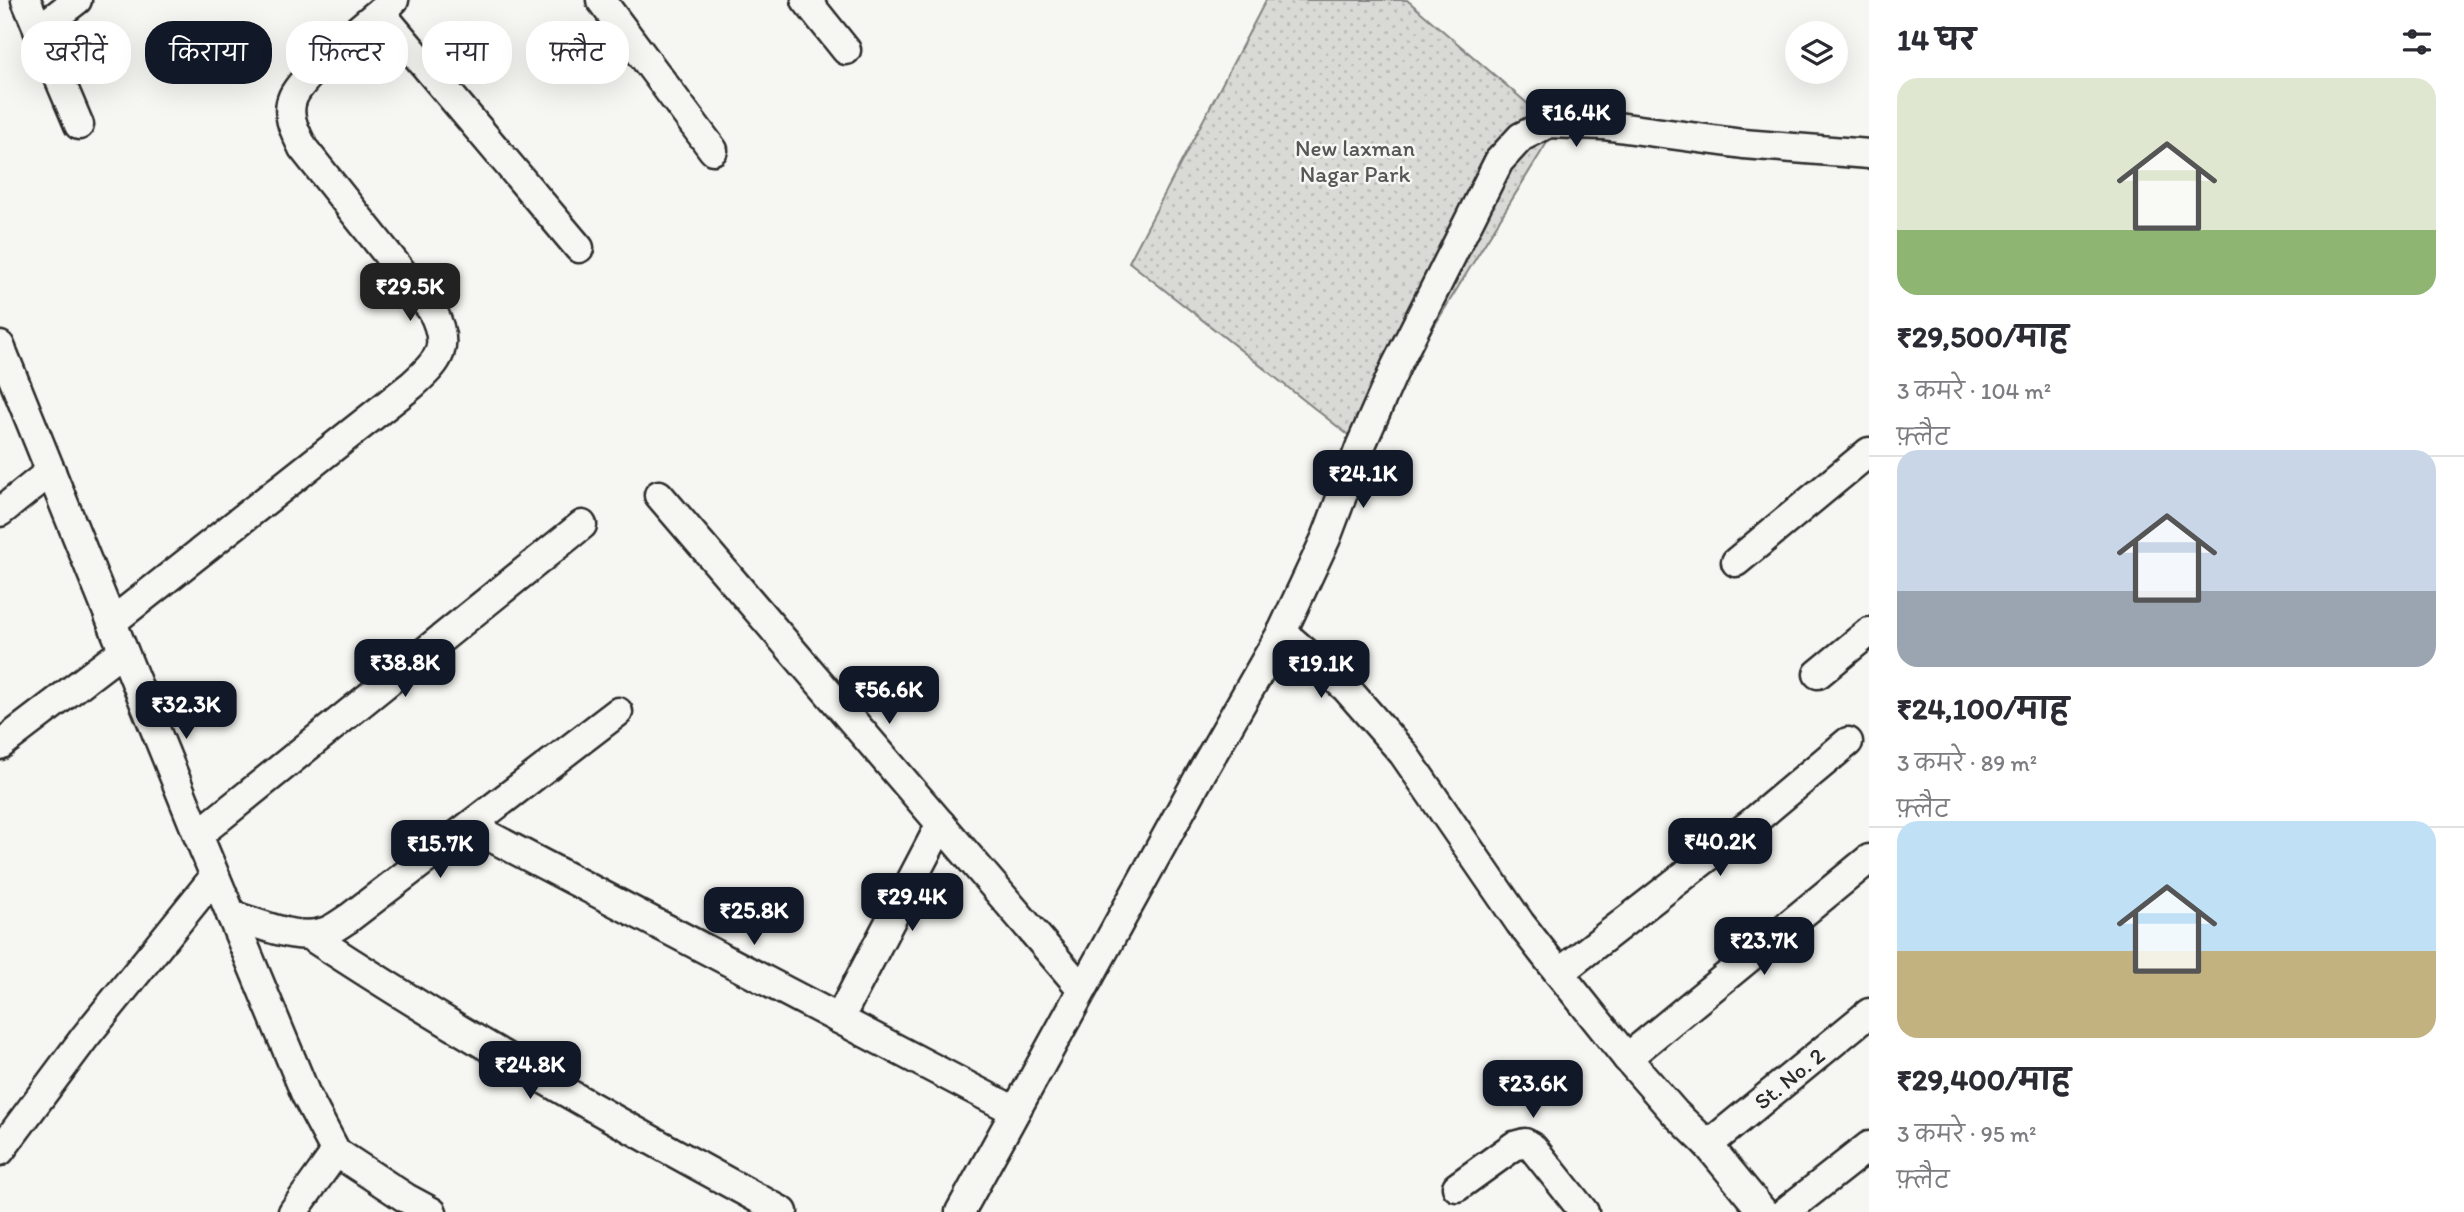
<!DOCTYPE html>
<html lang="hi">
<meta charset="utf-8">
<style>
body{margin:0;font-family:Itim,"Playpen Sans Deva",sans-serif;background:#f2f2f3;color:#2b2b33;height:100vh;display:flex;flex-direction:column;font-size:26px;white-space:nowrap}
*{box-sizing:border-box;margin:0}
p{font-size:23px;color:#7c7c81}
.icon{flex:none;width:38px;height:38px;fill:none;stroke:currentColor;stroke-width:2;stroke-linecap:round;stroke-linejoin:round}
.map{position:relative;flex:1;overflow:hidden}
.side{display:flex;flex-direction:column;background:#fff;width:595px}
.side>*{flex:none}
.top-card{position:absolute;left:21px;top:21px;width:665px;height:63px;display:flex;gap:14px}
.fabs{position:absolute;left:1785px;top:21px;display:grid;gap:14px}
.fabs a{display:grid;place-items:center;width:63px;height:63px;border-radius:50%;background:#fff;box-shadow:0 7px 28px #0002;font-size:35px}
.price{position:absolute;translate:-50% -60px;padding:0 16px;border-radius:14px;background:#111827;color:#fff;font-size:23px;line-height:46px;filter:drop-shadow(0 2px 4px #0008)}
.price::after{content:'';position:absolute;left:50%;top:42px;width:21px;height:16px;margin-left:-10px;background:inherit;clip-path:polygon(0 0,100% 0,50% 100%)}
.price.selected{background:#222;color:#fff}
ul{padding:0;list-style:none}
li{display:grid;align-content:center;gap:14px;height:371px;padding:0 28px}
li+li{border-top:2px solid #e1e1e2}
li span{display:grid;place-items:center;height:217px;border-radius:21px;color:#555}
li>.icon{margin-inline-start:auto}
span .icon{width:126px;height:126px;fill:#fffc;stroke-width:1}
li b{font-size:30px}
h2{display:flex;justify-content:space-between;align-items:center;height:84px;padding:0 28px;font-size:30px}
.tag{padding:0 24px;border-radius:28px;background:#fff;box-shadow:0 7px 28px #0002;font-size:24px;line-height:63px}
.tag.selected{background:#111827;color:#fff}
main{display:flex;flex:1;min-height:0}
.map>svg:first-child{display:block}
.grass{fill:url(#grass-dots);stroke:#828280;stroke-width:2}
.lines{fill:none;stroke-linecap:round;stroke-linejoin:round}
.street-casing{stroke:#2b2b2b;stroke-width:33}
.street{stroke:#f6f6f2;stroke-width:28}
.labels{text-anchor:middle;stroke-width:5;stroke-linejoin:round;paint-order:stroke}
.park-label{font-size:23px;fill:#565656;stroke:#f6f6f2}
.street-label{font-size:23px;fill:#2b2b2b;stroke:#f6f6f2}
</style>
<main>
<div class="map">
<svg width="1869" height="1212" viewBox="0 0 1869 1212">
<defs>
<pattern id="grass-dots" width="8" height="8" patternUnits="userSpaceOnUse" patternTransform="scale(1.75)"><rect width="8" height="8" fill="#d9d9d5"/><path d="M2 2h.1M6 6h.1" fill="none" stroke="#babab7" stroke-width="1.8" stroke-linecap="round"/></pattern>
</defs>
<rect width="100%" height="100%" fill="#f6f6f2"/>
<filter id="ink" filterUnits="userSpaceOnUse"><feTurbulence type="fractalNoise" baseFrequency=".0143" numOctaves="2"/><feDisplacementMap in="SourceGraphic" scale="14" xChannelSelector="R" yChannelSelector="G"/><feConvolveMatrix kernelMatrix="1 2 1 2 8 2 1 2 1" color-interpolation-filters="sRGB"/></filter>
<g filter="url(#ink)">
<path class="grass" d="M1266,0H1407L1556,128L1361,445L1129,262Z"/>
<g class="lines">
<defs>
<g id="street">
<path d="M26,0L79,125"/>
<path d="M601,0L713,150"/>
<path d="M806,0L846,50"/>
<path d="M380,12L579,248"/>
<path d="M38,30L77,0"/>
<path d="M0,346L198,835L306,1095L336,1152"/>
<path d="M659,495L1082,989"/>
<path d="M0,512L51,471"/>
<path d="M1736,562L1869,452"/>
<path d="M112,622L412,385C440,360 451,347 432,310L303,148C296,133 285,115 293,97C303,74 372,18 394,0"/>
<path d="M1282,632L1326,538L1361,445L1396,366L1499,161L1521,137L1549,123L1603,125L1743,144L1869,154"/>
<path d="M1818,674L1869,632"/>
<path d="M0,745L123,651"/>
<path d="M470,826L1015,1111"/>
<path d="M198,835L582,525"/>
<path d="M231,915C259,923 300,944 330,930C336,927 343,922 349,918L618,712"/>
<path d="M309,935C462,1036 622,1125 783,1212"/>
<path d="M1559,973L1754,821L1848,742"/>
<path d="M839,1019L941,824"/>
<path d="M1627,1058L1869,859"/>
<path id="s1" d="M1708,1145L1869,1013"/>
<path d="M0,1151L85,1037L215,876"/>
<path d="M1457,1187L1514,1146L1525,1143L1533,1148L1584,1212"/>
<path d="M293,1212L336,1152L406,1198L432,1212"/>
<path d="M960,1212L1202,772L1282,632L1346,688L1403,753L1520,923L1559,973L1627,1058L1675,1113L1708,1145L1763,1212"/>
<path d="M1785,1212L1869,1146"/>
</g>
</defs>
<use href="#street" class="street-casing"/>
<use href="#street" class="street"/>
</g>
</g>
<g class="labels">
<g class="park-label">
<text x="1355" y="156">New laxman<tspan x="1355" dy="26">Nagar Park</tspan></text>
</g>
<g class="street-label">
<text dy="8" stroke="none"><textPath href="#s1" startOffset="105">St. No. 2</textPath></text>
</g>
</g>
</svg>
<div class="fabs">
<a><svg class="icon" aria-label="layers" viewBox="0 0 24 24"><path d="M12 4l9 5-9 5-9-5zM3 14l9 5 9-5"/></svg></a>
</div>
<b class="price" style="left:1576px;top:149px">₹16.4K</b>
<b class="price selected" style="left:410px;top:323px">₹29.5K</b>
<b class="price" style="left:1363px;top:510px">₹24.1K</b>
<b class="price" style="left:405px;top:699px">₹38.8K</b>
<b class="price" style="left:1321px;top:700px">₹19.1K</b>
<b class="price" style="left:889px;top:726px">₹56.6K</b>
<b class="price" style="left:186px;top:741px">₹32.3K</b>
<b class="price" style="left:1720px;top:878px">₹40.2K</b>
<b class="price" style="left:440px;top:880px">₹15.7K</b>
<b class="price" style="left:912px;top:933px">₹29.4K</b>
<b class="price" style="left:754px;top:947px">₹25.8K</b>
<b class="price" style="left:1764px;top:977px">₹23.7K</b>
<b class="price" style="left:530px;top:1101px">₹24.8K</b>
<b class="price" style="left:1533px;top:1120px">₹23.6K</b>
<div class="top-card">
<a class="tag">खरीदें</a>
<a class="tag selected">किराया</a>
<a class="tag">फ़िल्टर</a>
<a class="tag">नया</a>
<a class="tag">फ़्लैट</a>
</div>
</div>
<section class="side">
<h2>14 घर<svg class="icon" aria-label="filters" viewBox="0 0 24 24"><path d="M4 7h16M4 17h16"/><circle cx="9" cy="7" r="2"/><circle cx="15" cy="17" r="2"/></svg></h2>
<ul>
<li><span style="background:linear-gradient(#dfe7d0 70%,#8fb573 0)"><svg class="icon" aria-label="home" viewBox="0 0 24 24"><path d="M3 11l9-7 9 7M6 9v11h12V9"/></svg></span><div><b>₹29,500/माह</b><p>3 कमरे · 104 m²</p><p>फ़्लैट</p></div></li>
<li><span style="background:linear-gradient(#c9d6e8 65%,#9aa5b1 0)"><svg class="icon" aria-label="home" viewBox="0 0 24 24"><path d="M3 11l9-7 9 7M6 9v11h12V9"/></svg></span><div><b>₹24,100/माह</b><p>3 कमरे · 89 m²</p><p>फ़्लैट</p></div></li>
<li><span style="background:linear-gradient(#bfe0f5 60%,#c2b280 0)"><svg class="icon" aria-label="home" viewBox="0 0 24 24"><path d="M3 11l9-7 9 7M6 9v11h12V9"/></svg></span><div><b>₹29,400/माह</b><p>3 कमरे · 95 m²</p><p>फ़्लैट</p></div></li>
</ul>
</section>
</main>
